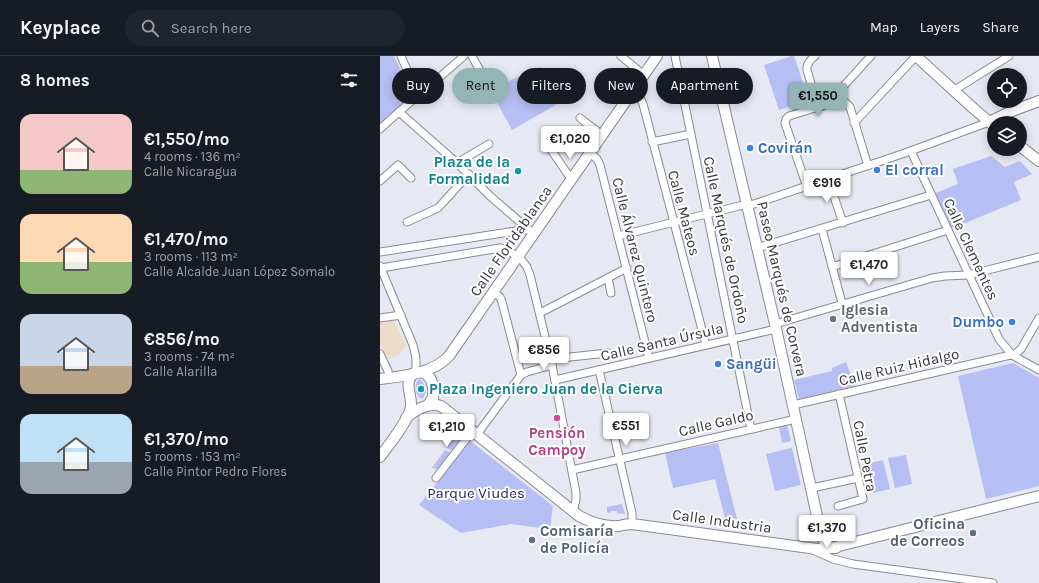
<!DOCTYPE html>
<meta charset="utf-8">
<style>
body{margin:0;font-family:Karla,sans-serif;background:#20242c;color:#f1f3f6;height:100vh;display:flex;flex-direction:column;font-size:15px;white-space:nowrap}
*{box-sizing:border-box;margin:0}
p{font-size:13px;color:#9ea1a6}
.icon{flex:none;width:22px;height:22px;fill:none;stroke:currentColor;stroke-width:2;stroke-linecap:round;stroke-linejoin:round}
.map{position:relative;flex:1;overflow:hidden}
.details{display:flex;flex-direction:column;background:#171b24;width:380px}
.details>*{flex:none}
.guide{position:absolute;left:12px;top:12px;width:380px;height:36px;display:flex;gap:8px}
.controls{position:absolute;left:607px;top:12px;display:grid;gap:8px}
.controls a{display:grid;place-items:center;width:40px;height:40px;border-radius:50%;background:#171b24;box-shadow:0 2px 10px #0003;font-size:20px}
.price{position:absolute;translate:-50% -34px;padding:0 9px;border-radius:4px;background:#fff;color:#222;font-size:13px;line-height:26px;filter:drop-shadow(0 1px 2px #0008)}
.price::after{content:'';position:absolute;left:50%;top:24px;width:12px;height:9px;margin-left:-6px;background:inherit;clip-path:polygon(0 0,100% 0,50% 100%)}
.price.active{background:#93b5b4;color:#111}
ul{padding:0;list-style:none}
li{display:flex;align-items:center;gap:12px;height:100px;padding:0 20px}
li span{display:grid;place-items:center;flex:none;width:112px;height:80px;border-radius:12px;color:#555}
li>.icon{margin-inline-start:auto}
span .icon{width:48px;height:48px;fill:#fffc;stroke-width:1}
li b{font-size:17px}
h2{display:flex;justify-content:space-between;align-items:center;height:48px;padding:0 20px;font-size:17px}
.tag{padding:0 14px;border-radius:18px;background:#171b24;box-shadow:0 2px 10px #0003;font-size:14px;line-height:36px}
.tag.active{background:#93b5b4;color:#111}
header{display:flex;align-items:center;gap:24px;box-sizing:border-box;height:56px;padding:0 20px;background:#171b24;border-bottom:1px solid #363941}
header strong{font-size:19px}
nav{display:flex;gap:22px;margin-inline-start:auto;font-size:14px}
.search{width:280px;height:36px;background:#20242c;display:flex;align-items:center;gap:10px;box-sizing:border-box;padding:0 14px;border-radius:22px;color:#9ea1a6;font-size:15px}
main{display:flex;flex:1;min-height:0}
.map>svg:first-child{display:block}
.commercial{fill:#ebddca}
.green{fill:#b6bff3}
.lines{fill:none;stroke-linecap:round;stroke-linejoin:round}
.street-casing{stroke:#888a93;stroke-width:9}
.secondary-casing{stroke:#888a93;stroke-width:12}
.street{stroke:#fff;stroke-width:7}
.secondary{stroke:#fff;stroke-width:10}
.shop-dot{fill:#3f7fe0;stroke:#fff;stroke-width:1.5}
.culture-dot{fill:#0f9aa8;stroke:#fff;stroke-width:1.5}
.worship-dot{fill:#6b7280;stroke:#fff;stroke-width:1.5}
.hotel-dot{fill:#d1479c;stroke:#fff;stroke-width:1.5}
.service-dot{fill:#5c6f8a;stroke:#fff;stroke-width:1.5}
.labels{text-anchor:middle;stroke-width:4;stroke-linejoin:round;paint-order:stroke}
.shop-label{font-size:15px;font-weight:bold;fill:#366cbe;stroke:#fff;text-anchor:start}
.culture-label{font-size:15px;font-weight:bold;fill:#0d838f;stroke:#fff;text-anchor:end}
.street-label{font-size:15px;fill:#35363a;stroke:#fff}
.worship-label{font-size:15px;font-weight:bold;fill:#5b616d;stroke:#fff;text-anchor:start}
.hotel-label{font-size:15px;font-weight:bold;fill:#b23c85;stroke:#fff}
.park-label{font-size:15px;fill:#1f1f5f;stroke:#fff}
.service-label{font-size:15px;font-weight:bold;fill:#4e5e75;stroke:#fff;text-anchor:end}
</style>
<header>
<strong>Keyplace</strong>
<div class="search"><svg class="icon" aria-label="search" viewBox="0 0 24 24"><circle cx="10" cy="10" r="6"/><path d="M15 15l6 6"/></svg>Search here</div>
<nav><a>Map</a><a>Layers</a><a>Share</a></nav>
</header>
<main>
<section class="details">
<h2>8 homes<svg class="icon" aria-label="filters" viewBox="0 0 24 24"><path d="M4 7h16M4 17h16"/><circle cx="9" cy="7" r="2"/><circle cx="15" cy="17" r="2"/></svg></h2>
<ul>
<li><span style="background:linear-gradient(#f6c9c9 70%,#8fb573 0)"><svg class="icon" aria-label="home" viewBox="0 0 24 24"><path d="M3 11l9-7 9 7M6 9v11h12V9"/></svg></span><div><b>€1,550/mo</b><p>4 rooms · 136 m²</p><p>Calle Nicaragua</p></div></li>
<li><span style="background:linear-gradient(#ffd9b3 60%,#8fb573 0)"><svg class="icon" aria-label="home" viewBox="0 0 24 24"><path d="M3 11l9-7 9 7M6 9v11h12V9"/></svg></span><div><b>€1,470/mo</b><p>3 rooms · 113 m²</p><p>Calle Alcalde Juan López Somalo</p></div></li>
<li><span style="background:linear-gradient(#c9d6e8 65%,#b9a48a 0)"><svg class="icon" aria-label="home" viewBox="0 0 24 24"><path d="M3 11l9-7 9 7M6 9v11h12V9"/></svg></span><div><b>€856/mo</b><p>3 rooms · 74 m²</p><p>Calle Alarilla</p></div></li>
<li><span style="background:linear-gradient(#bfe0f5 60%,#9aa5b1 0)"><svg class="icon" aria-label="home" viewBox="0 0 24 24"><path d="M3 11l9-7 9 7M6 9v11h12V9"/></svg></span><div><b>€1,370/mo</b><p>5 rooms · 153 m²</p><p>Calle Pintor Pedro Flores</p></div></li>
</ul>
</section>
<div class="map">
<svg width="659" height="527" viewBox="0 0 659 527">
<rect width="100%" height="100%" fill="#e6e8f3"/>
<path class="commercial" d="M14,264L26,290L18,299L11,303L7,302L0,289V266Z"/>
<g class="green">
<path d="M0,0H14L33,40L0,69Z"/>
<path d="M412,0H414L429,44L399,54L384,9Z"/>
<path d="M161,11L181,46L132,74L110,33Z"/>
<path d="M611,100L625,111L640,105L652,118L634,126L641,144L568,174L551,139L578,128L573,113Z"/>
<path d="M466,306L475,330L419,343L414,324L452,315V312Z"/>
<path d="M633,307L659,322V430L606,443L578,320Z"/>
<path d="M40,323C46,328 48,337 42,343C36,340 34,332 37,325Z"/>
<path d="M407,369L411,385L402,387L399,371Z"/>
<path d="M78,375L84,381L73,395L66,391Z"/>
<path d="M90,385L173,450L170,473L131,468L81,477L39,449Z"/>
<path d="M338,387L358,467L348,466L345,462L335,423L293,432L285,397Z"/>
<path d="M412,392L421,429L395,435L386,398Z"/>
<path d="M65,394L71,397L60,413L52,412Z"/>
<path d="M526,399L532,428L515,432L508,402Z"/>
<path d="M503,404L510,433L493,437L486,408Z"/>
<path d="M242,448L245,458L237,457V455H231L230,457L227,456V451Z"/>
</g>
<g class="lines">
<defs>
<g id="street">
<path d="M21,0L38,39"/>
<path d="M92,0L110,33"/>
<path d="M241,0L264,19"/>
<path d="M295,0L371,373"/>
<path d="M435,0C430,4 426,8 427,14L435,41L442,50"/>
<path d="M252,35L260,42L263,48L326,289"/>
<path d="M573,35L629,0"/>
<path d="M458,45L459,35L491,0"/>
<path d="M19,56L77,107L110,140L154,178"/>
<path d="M200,62L222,79"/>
<path d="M474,67L536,0"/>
<path d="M0,73C27,48 56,25 84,0"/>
<path d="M272,86L311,78"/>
<path d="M172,95L191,123"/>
<path d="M531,95L619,283L632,299L659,314"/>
<path d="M210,97L217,103L220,109L269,302"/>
<path d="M77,107L109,88"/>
<path d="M448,123L463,167"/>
<path d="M0,125L18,109L31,122"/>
<path d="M427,131L405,67L406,63L409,60L458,45L465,46L470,51L488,110"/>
<path d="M27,166L58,152L89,118"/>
<path d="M442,173L462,247"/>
<path d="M238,180L359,150L374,148L525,97L609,66"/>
<path d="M377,192L551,139"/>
<path d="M0,196L142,174H148"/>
<path d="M0,210L33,289L36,302V316"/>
<path d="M452,211L568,174"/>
<path d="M1,212L120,192L126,193L141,203L147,211L150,219L172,309L196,437V444L193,455"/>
<path d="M228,222L231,237"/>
<path d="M113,236L120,241L122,246L141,319"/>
<path d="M160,257L247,212"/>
<path d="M0,262L21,259"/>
<path d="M395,268L552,222L565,220L588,219L659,201"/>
<path d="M0,298L8,315L9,322"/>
<path d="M171,303L228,297"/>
<path d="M219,314L252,457V468"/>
<path d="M175,324L396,273"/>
<path d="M413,349L635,298L641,293L659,262"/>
<path d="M98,377L141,319L147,316L172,309"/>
<path d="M192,414L416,363"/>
<path d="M56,422L93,374"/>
<path d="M432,432L478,422"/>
<path d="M458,450L483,443L459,338"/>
<path d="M433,494L453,503L473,508L613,527"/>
</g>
<g id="secondary">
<path d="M332,0L395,268L441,478C444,486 446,492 456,492"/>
<path d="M536,0L593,52L614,70"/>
<path d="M609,66L632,55L659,45"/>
<path d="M640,90L659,105"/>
<path d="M40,316C53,318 54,331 53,342L48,349"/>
<path d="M0,323C24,320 52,318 69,300L277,0"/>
<path d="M26,362C36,353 48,346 61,350L199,460C210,466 225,471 239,470C243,469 247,468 252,468L437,493H447L659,440"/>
<path d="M0,401C8,390 30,363 31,350C32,338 23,326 34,317"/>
</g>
</defs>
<use href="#street" class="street-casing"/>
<use href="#secondary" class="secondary-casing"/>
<use href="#street" class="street"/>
<use href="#secondary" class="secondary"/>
</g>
<g class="shop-dot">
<circle cx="370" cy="92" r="4"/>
<circle cx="497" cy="114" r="4"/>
<circle cx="632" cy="266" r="4"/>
<circle cx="338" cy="308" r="4"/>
</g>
<g class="culture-dot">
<circle cx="138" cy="115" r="4"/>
<circle cx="41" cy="333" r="4"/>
</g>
<circle class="worship-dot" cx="453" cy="263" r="4"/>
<circle class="hotel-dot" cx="177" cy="362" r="4"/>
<g class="service-dot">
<circle cx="593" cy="477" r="4"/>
<circle cx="152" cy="484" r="4"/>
</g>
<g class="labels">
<g class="shop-label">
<text x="378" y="97">Covirán</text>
<text x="505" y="119">El corral</text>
<text x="624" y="271" text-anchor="end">Dumbo</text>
<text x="346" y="313">Sangüi</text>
</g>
<g class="culture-label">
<text x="130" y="111">Plaza de la<tspan x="130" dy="17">Formalidad</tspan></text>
<text x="49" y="338" text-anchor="start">Plaza Ingeniero Juan de la Cierva</text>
</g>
<g class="street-label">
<text transform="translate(304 157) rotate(75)" y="5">Calle Mateos</text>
<text transform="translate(346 184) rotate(78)" y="5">Calle Marqués de Ordoño</text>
<text transform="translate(131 185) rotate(-55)" y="5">Calle Floridablanca</text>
<text transform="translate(591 193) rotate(65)" y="5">Calle Clementes</text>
<text transform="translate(255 194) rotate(76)" y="5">Calle Álvarez Quintero</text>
<text transform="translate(402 233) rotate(77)" y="5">Paseo Marqués de Corvera</text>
<text transform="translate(282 286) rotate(-13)" y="5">Calle Santa Úrsula</text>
<text transform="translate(519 311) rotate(-13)" y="5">Calle Ruiz Hidalgo</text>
<text transform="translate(336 367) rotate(-13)" y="5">Calle Galdo</text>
<text transform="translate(485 400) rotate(79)" y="5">Calle Petra</text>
<text transform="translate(342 465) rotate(8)" y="5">Calle Industria</text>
</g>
<g class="worship-label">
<text x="461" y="259">Iglesia<tspan x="461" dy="17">Adventista</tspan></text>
</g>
<g class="hotel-label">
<text x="177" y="382">Pensión<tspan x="177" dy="17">Campoy</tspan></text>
</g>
<g class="park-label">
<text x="96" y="442">Parque Viudes</text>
</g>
<g class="service-label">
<text x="585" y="473">Oficina<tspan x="585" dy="17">de Correos</tspan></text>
<text x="160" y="480" text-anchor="start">Comisaría<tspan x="160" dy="17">de Policía</tspan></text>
</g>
</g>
</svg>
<div class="controls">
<a><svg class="icon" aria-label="locate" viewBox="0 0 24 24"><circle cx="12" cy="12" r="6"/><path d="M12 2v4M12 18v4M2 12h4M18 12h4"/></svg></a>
<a><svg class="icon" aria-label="layers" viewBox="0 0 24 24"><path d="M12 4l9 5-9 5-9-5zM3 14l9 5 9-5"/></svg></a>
</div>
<b class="price active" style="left:438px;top:61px">€1,550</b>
<b class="price" style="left:190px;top:104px">€1,020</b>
<b class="price" style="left:447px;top:148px">€916</b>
<b class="price" style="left:489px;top:230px">€1,470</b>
<b class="price" style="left:164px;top:315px">€856</b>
<b class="price" style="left:246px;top:391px">€551</b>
<b class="price" style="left:67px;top:392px">€1,210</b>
<b class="price" style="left:447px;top:493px">€1,370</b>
<div class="guide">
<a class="tag">Buy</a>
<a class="tag active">Rent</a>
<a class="tag">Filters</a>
<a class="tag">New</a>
<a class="tag">Apartment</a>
</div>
</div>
</main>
